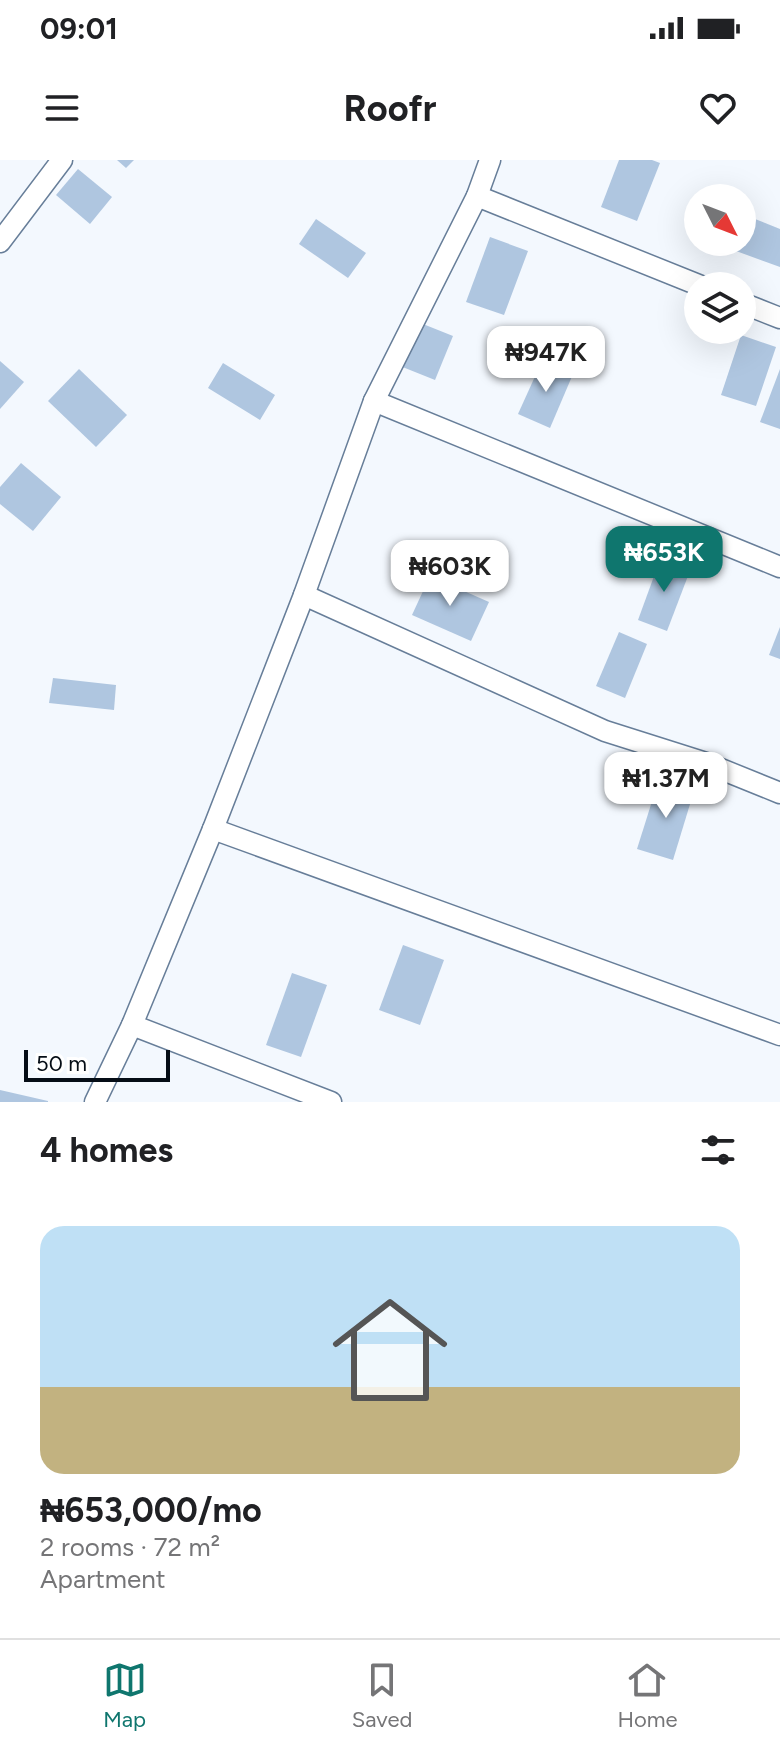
<!DOCTYPE html>
<meta charset="utf-8">
<style>
body{margin:0;font-family:Figtree,sans-serif;background:#f6f6f6;color:#202124;height:100vh;display:flex;flex-direction:column;font-size:30px;white-space:nowrap}
*{box-sizing:border-box;margin:0}
p{font-size:26px;color:#757577}
.icon{flex:none;width:44px;height:44px;fill:none;stroke:currentColor;stroke-width:2;stroke-linecap:round;stroke-linejoin:round}
.map{position:relative;height:942px;overflow:hidden}
.sheet{display:flex;flex-direction:column;background:#fff;flex:1}
.sheet>*{flex:none}
.needle{width:52px;rotate:132deg}
.fabs{position:absolute;left:684px;top:24px;display:grid;gap:16px}
.fabs a{display:grid;place-items:center;width:72px;height:72px;border-radius:50%;background:#fff;box-shadow:0 8px 32px #0002;font-size:40px}
.scale{position:absolute;left:24px;bottom:20px;width:146px;box-sizing:border-box;padding-left:8px;border:4px solid #050d16;border-top:0;font-size:22px;line-height:28px;white-space:nowrap;color:#050d16;-webkit-text-stroke:6px #fff;paint-order:stroke}
.price{position:absolute;translate:-50% -68px;padding:0 18px;border-radius:16px;background:#fff;color:#222;font-size:26px;line-height:52px;filter:drop-shadow(0 2px 4px #0008)}
.price::after{content:'';position:absolute;left:50%;top:48px;width:24px;height:18px;margin-left:-12px;background:inherit;clip-path:polygon(0 0,100% 0,50% 100%)}
.price.current{background:#0f766e;color:#fff}
ul{padding:0;list-style:none}
li{display:grid;align-content:center;gap:16px;height:424px;padding:0 40px}
li span{display:grid;place-items:center;height:248px;border-radius:24px;color:#555}
li>.icon{margin-inline-start:auto}
span .icon{width:144px;height:144px;fill:#fffc;stroke-width:1}
li b{font-size:34px}
h2{display:flex;justify-content:space-between;align-items:center;height:96px;padding:0 40px;font-size:34px}
.status{display:flex;justify-content:space-between;align-items:center;height:56px;padding:0 40px;background:#fff;direction:ltr}
.status svg{height:22px;fill:currentColor}
header{display:flex;justify-content:space-between;align-items:center;height:104px;padding:0 40px;background:#fff;font-size:36px;font-weight:700}
.tab-bar{display:flex;justify-content:space-around;align-items:center;height:112px;border-top:2px solid #e0e0e0;background:#fff;font-size:22px;color:#757577}
.tab-bar a{display:grid;justify-items:center;gap:4px}
.tab-bar .current{color:#0f766e}
.map>svg:first-child{display:block}
.building{fill:#afc6e0}
.lines{fill:none;stroke-linecap:round;stroke-linejoin:round}
.minor-casing{stroke:#677e99;stroke-width:23}
.minor{stroke:#fff;stroke-width:20}
</style>
<div class="status"><b>09:01</b><svg viewBox="0 0 49 12"><path d="M0 12V9h3v3zM5 12V6h3v6zM10 12V3h3v9zM15 12V0h3v12zM26 1h20v11H26zM47 4h2v5h-2z"/></svg></div>
<header><svg class="icon" aria-label="menu" viewBox="0 0 24 24"><path d="M4 6h16M4 12h16M4 18h16"/></svg>Roofr<svg class="icon" aria-label="heart" viewBox="0 0 24 24"><path d="M12 20l-8-8c-3-5 5-10 8-4 3-6 11-1 8 4z"/></svg></header>
<div class="map">
<svg width="780" height="942" viewBox="0 0 780 942">
<rect width="100%" height="100%" fill="#f3f8fe"/>
<g class="building">
<path d="M117,0H134L126,8Z"/>
<path d="M619,0H652L660,3L637,61L601,47Z"/>
<path d="M78,9L112,37L90,64L56,35Z"/>
<path d="M750,57L780,69V107L736,91Z"/>
<path d="M316,59L366,93L348,118L299,84Z"/>
<path d="M490,77L528,91L504,155L466,142Z"/>
<path d="M418,162L453,176L435,220L400,206Z"/>
<path d="M741,175L776,187L756,246L721,235Z"/>
<path d="M0,201L24,222L0,249Z"/>
<path d="M542,201L573,214L550,268L518,254Z"/>
<path d="M223,203L275,235L260,260L208,228Z"/>
<path d="M79,209L127,255L96,287L48,241Z"/>
<path d="M780,209V269L760,262Z"/>
<path d="M21,303L61,337L33,371L0,344V327Z"/>
<path d="M661,397L691,408L667,471L638,460Z"/>
<path d="M430,416L489,442L471,481L412,455Z"/>
<path d="M780,467V499L769,495Z"/>
<path d="M619,472L647,484L625,538L596,526Z"/>
<path d="M53,518L116,525L114,550L49,543Z"/>
<path d="M659,619L694,631L673,700L637,689Z"/>
<path d="M403,785L444,800L420,865L379,850Z"/>
<path d="M292,813L327,825L301,897L266,885Z"/>
<path d="M0,930L48,941V942H0Z"/>
</g>
<g class="lines">
<defs>
<g id="minor">
<path d="M477,36L701,126"/>
<path d="M0,82L62,0"/>
<path d="M742,143L780,158"/>
<path d="M374,241L780,407"/>
<path d="M304,435L605,571L706,603L780,633"/>
<path d="M213,669L780,875"/>
<path d="M132,865L331,942"/>
<path d="M95,942L132,865L213,669L304,435L374,241L477,36L490,0"/>
</g>
</defs>
<use href="#minor" class="minor-casing"/>
<use href="#minor" class="minor"/>
</g>
</svg>
<div class="fabs">
<a><svg class="needle" viewBox="-14 -14 28 28"><path d="M0-13l5 13h-10z" fill="#e53935"/><path d="M0 13l5-13h-10z" fill="#757577"/></svg></a>
<a><svg class="icon" aria-label="layers" viewBox="0 0 24 24"><path d="M12 4l9 5-9 5-9-5zM3 14l9 5 9-5"/></svg></a>
</div>
<div class="scale">50 m</div>
<b class="price" style="left:546px;top:234px">₦947K</b>
<b class="price current" style="left:664px;top:434px">₦653K</b>
<b class="price" style="left:450px;top:448px">₦603K</b>
<b class="price" style="left:666px;top:660px">₦1.37M</b>
</div>
<section class="sheet">
<h2>4 homes<svg class="icon" aria-label="filters" viewBox="0 0 24 24"><path d="M4 7h16M4 17h16"/><circle cx="9" cy="7" r="2"/><circle cx="15" cy="17" r="2"/></svg></h2>
<ul>
<li><span style="background:linear-gradient(#bfe0f5 65%,#c2b280 0)"><svg class="icon" aria-label="home" viewBox="0 0 24 24"><path d="M3 11l9-7 9 7M6 9v11h12V9"/></svg></span><div><b>₦653,000/mo</b><p>2 rooms · 72 m²</p><p>Apartment</p></div></li>
</ul>
</section>
<nav class="tab-bar">
<a class="current"><svg class="icon" aria-label="map" viewBox="0 0 24 24"><path d="M3 6l6-2 6 2 6-2v14l-6 2-6-2-6 2zM9 4v14M15 6v14"/></svg>Map</a>
<a><svg class="icon" aria-label="saved" viewBox="0 0 24 24"><path d="M7 4h10v16l-5-4-5 4z"/></svg>Saved</a>
<a><svg class="icon" aria-label="home" viewBox="0 0 24 24"><path d="M3 11l9-7 9 7M6 9v11h12V9"/></svg>Home</a>
</nav>
